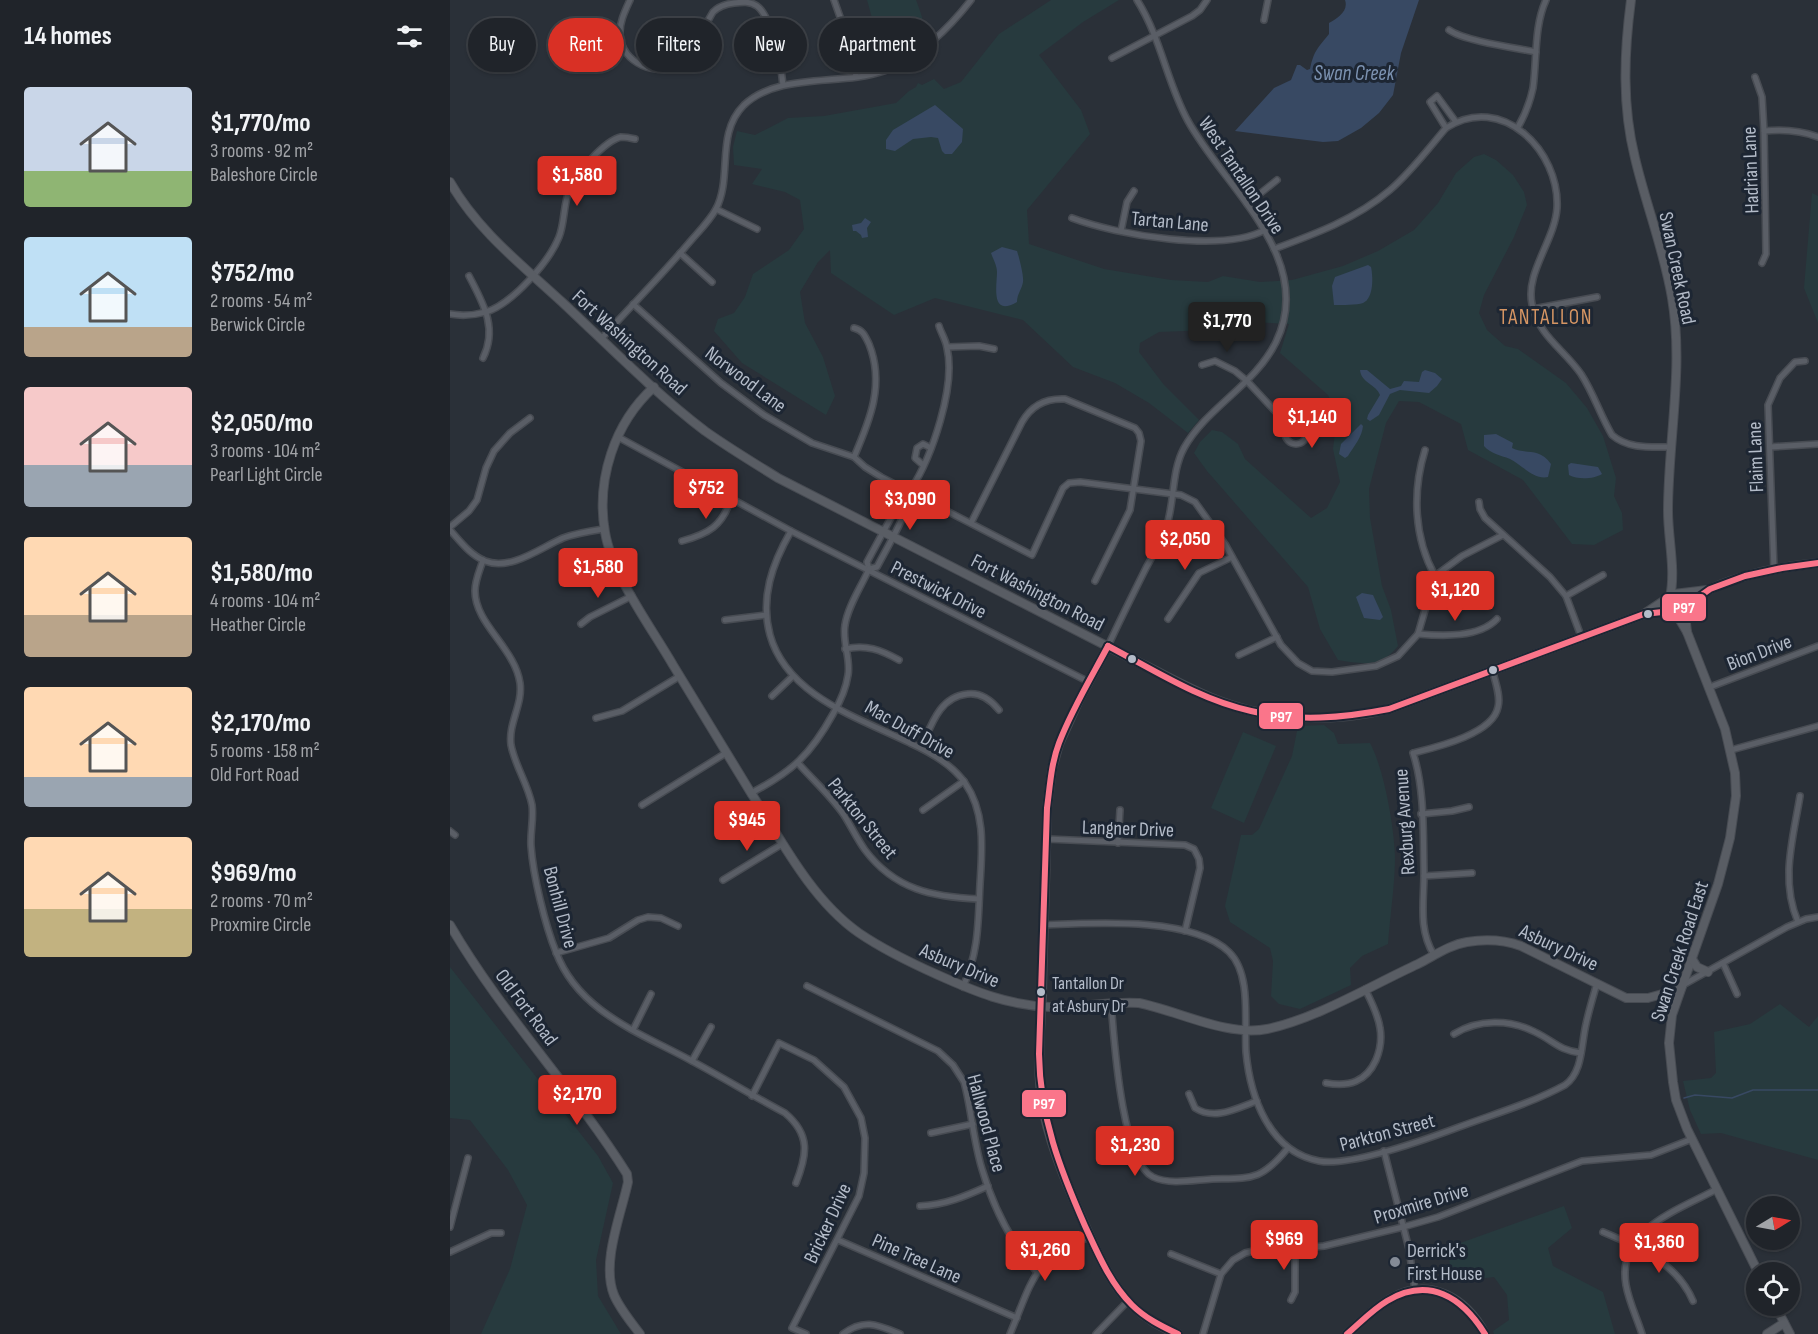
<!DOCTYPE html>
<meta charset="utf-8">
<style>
body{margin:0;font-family:"Sofia Sans Condensed",sans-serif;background:#2d3036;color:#f1f3f6;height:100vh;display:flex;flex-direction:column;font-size:22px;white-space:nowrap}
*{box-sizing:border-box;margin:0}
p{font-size:20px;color:#a2a4a8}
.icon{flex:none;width:33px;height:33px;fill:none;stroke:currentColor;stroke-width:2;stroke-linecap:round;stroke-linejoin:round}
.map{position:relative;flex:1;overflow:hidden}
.side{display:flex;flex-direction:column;background:#20242a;width:450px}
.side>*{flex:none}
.hud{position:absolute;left:18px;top:18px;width:570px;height:54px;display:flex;gap:12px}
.needle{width:39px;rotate:80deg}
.fabs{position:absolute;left:1296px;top:1196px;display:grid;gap:12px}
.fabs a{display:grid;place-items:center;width:54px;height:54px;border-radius:50%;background:#20242a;box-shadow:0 2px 4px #0004,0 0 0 2px #3d4147;font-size:30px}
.price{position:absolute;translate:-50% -51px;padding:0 14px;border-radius:6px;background:#d93025;color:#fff;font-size:20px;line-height:39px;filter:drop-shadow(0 2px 3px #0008)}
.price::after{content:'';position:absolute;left:50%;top:36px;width:18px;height:14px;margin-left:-9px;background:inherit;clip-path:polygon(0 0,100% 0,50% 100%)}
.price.on{background:#222;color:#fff}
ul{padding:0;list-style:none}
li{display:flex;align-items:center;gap:18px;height:150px;padding:0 24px}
li span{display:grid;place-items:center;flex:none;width:168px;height:120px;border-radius:6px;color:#555}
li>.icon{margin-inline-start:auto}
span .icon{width:72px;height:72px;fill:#fffc;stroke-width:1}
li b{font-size:26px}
h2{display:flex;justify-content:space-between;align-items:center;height:72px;padding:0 24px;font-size:26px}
.chip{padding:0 21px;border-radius:27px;background:#20242a;box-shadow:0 2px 4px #0004,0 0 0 2px #3d4147;font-size:21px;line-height:54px}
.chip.on{background:#d93025;color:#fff}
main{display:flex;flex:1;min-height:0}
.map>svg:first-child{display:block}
.green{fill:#273a3e}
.water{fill:#384963}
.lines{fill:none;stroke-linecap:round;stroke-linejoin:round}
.stream{stroke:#384963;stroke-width:1.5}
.street-casing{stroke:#484c53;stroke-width:8}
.secondary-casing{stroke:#484c53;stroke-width:10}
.street{stroke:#5a5e66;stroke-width:5}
.secondary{stroke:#595d64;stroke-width:8}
.bus-1-casing{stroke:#1d2633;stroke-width:10}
.bus-1{stroke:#fa758a;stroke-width:6}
.bus-dot{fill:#b4bcc9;stroke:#1d2633;stroke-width:2}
.poi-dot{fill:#848b96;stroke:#1d2633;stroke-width:2}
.labels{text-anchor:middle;stroke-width:6;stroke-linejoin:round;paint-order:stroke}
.bus-label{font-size:18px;fill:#b4bcc9;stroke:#1d2633;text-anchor:start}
.street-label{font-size:20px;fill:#b4bcc9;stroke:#1d2633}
.poi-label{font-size:20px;fill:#b4bcc9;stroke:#1d2633;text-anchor:start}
.water-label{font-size:21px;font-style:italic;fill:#7c92b1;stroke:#1d2633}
.neighbourhood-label{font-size:21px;letter-spacing:1.5px;fill:#d59563;stroke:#1d2633}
.line-badge{stroke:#1d2633;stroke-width:2}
.badge-label{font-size:16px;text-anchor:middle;font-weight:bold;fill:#fff}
</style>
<main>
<section class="side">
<h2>14 homes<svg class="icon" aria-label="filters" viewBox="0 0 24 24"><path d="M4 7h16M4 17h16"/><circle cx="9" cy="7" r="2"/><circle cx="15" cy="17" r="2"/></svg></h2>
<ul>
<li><span style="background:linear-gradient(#c9d6e8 70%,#8fb573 0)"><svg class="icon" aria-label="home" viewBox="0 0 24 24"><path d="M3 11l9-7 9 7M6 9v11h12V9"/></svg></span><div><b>$1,770/mo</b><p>3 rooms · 92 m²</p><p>Baleshore Circle</p></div></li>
<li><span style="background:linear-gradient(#bfe0f5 75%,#b9a48a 0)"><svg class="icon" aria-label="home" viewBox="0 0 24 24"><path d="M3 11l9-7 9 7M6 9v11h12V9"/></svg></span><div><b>$752/mo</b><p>2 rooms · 54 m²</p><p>Berwick Circle</p></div></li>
<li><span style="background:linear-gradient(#f6c9c9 65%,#9aa5b1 0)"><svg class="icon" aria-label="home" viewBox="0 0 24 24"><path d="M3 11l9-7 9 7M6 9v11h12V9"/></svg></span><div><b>$2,050/mo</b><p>3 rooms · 104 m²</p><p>Pearl Light Circle</p></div></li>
<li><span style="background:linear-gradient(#ffd9b3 65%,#b9a48a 0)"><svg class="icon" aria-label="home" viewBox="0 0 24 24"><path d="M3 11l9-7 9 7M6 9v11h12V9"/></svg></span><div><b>$1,580/mo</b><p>4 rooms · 104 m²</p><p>Heather Circle</p></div></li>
<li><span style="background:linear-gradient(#ffd9b3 75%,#9aa5b1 0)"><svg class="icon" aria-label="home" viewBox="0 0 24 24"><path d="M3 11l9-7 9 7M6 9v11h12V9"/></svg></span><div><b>$2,170/mo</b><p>5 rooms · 158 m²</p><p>Old Fort Road</p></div></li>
<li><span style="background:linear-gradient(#ffd9b3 60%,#c2b280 0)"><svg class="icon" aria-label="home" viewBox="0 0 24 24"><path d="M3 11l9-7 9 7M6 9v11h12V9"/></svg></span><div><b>$969/mo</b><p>2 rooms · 70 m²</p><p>Proxmire Circle</p></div></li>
</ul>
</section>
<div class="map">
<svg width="1368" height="1334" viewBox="0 0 1368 1334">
<rect width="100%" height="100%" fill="#2a3038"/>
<g class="green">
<path d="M417,0H466C480,37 479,41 443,60L438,57L434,39L426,32Z"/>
<path d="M601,0H669L633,22L589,55L631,110L640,134L577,210L579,244L654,269L721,280L758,282L773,276L810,282L842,280L893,266L928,251L964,230L988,203L1006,173L1024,157L1034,154L1046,160L1063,175L1074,192L1077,205L1064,237L1034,295L1029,313L1037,330L1055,346L1068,349L1116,383L1137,408L1153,436L1166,478L1164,496L1172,513L1173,530L1144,545L1122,544L1073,480L1018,450L1011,424L969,402L949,401L936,423L919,489L920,518L932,586L941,610L948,646C931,668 913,664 888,660L870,629L858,587L757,471L744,453L750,442L762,430L772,432L788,444L795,459L861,518L877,508L890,482L883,449L887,417L878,395L830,353L839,324L802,322L760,330L709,332L690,343L689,352L714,385L749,420L738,433L699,403L665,383L623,367L573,320L485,298L444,315L381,273L380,250L368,262L350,292L355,323L373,357L385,396L376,415L292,363L264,331L268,319L284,313L295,297L303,274L339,250L354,229L350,200L335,192L302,184L312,169L284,165L283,147L287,131L305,135L338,118L374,116L446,103L459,91L466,87L468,83L472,85L484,79L494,89L511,82L549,34Z"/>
<path d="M1362,193L1368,196V323L1354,288Z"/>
<path d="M874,725L884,733L888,744L920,743C934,769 944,826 945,856C945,885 940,915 938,944L912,956L900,968L901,985L850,1009L829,1004L821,996L823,961L820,948L780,922L775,906L791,835H802L809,829L842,756L848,726Z"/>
<path d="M793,732L826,746L794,823L761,808Z"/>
<path d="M0,967L148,1156L163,1183L146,1260L148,1296L171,1334H31L60,1269L77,1205L58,1170L20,1120L0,1118Z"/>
<path d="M1330,1004L1359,1027L1368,1016V1160L1271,1133L1251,1134L1240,1110L1233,1081L1261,1078L1266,1073L1264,1032L1300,1024Z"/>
<path d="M1114,1206L1122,1228L1098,1248L1103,1266L1153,1292L1165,1334H1044L1043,1331L1059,1320L1057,1295L1044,1277L1013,1281L1000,1271L999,1247Z"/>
</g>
<g class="water">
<path d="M895,0H969L951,53L943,95L929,113L911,128L888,141L873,142L785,131L824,88L841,80L847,65H850L857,70L860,69C864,50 868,48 879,34V23C887,19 899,11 895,0Z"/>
<path d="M485,105L513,129L512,142L502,154H495L492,151L488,138L481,137L463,139L445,151L436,149V140L443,130Z"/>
<path d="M415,218L421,222L417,228L418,237L412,238L411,235L406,231H403L402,225L411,223Z"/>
<path d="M552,247L567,251C569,257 574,276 573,282C572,289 567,294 567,302C540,318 547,285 547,272C547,265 543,259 541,253Z"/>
<path d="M918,265L921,267C923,276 924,298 913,303C907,305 892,305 884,305L882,286L885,277Z"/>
<path d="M910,370H917L940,389L951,386L954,381L969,382L972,372L975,370L985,373L992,379L987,386L979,393L950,390L940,394L929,415L920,421L917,419L918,415L930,395C926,384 911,383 910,370Z"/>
<path d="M911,424L913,426C912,437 904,446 898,456L895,458L889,454L891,444Z"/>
<path d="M1046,434L1063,443L1062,448C1076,455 1089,447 1101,464L1098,477C1084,480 1072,465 1060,459C1050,455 1041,454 1034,446V435Z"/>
<path d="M1121,463L1148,467L1152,474C1144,479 1128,480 1119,475L1118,465Z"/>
<path d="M912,593L923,595L933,617L930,620L914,618L906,597Z"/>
</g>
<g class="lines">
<path class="stream" d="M1234,1098L1245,1095L1282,1098L1303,1090H1368"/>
<defs>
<g id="street">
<path d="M180,0C175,11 169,23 170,35C171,63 208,79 230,62C245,50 253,28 263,12C269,6 276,4 284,3C292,2 300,1 307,6C322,17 331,66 333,85"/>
<path d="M384,0L400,45L406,76"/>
<path d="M814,20L818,0"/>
<path d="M999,30C1014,41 1066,48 1086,52"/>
<path d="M662,58L742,16L750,10L757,0"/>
<path d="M1305,77L1312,97L1314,131L1316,254L1312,263"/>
<path d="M1068,127C1075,115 1080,102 1083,88C1087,59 1084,26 1096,0"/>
<path d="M996,128L980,102L987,96L1006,122"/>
<path d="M1314,131C1333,129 1350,130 1368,137"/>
<path d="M797,204L827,180"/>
<path d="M266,209L307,229"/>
<path d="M622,218C667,235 772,253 815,230"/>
<path d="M671,231L677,202L684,191"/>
<path d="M824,249C865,234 906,219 940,190C961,172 978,149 996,128C1052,92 1110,151 1107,208C1105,240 1075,273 1082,304C1089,337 1113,348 1131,374C1144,394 1150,415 1162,435C1178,449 1200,447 1220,447"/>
<path d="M230,253L262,282"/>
<path d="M19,276C33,303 48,328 33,358"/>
<path d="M183,304L271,383L314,415L362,443L404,457L415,467L431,477L582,555L613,488L619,483L630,482L731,495L745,502L775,544L831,645L848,663L862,671L882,672L926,666L948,656L968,634L985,576L1012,556L1053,535"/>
<path d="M1083,309L1147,297"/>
<path d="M0,314C11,316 25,315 36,312C62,304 99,262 109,237C115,222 113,204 120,188C127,173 154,141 171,137C176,137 181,138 185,139"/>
<path d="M151,339C180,307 210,277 238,244C247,233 259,222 266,209C283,176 265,134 294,105C329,72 391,86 434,71C467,60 500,27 521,0"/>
<path d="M497,347L529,346L544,349"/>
<path d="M752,365L765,361L785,371L797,381L838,425"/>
<circle cx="846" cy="433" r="11"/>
<path d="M168,437L341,531L639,682"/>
<path d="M1320,447L1368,444"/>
<path d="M975,450C962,492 964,538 985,576"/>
<path d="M404,457C420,420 435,384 419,344C415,336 413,330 404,328"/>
<path d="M473,465L465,458L467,448L473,444L481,448"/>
<path d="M1029,502L1030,509L1035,518L1100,577L1116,596L1131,636"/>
<path d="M521,523L572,422C581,406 596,398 615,399L685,428L689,433L691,441L680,510L645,581"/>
<path d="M0,527L19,511L27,500L36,468L44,451L60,433L80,418"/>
<path d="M0,530C10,541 20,555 35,561C61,571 90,548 113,538C127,533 141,531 154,529"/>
<path d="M341,531C322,564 310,598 320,635C337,696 409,718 460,743C480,752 502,764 515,783C536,813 532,850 530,884C528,923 529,951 513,987"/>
<path d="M232,541C258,534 273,526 281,498"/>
<path d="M33,560C30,570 25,580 25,591C25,624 65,648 70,683C73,705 58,723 61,745C65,766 78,784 82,805C84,819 80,832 81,846C83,875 95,925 106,952C128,1011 188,1032 240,1060C272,1077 303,1096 335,1113C361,1135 357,1155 346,1183"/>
<path d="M419,569L417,562L451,499C454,495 458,493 461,489C482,457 506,386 497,348C496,340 491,333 489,326"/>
<path d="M419,569L427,567C435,551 462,507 459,492"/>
<path d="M1324,570L1318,405L1330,378L1345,362L1355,361"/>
<path d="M1116,596L1153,575"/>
<path d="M718,619L749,573L782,557"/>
<path d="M275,620L316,615"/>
<path d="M131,624L140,617L182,596"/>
<path d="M968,634C992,636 1029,638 1047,619"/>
<path d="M658,646C670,620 683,594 696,568C703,555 711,542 716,528C725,502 721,472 734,448C757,407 805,385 826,342C867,258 774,187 738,121C717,83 711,38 687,0"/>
<path d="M395,649C416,644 431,650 449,660"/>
<path d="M789,655L827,637"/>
<path d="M1260,687L1368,646"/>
<path d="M322,696L343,676"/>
<path d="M146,718L172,711L230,676"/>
<path d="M471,748C481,726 489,697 517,694C531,692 541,700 549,710"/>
<path d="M1281,750L1368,726"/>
<path d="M348,763C363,780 381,796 394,815C401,826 407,839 415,850C445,890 483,897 529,899"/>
<path d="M301,793C342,772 361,754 383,714C390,702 396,689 398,675C401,659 392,642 395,625C398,606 411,587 419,569"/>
<path d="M192,805L276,753"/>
<path d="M473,810L514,781"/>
<path d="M971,814L1002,811L1019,807"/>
<path d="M0,831L5,835"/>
<path d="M597,839L735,845L744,849L749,859L750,868L735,931"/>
<path d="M668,843L670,810"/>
<path d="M974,876L1022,873"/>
<path d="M273,880L332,844"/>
<path d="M1348,922C1330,880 1343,839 1350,796"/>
<path d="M594,925C642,923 742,916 779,952C802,974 794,1023 796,1052C800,1096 819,1152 869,1161C901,1167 977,1139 1009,1127C1044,1114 1082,1103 1115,1085C1133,1072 1131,1045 1136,1024C1139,1010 1143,997 1147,983"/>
<path d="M106,953L159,938L188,920L198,917L211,918L228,926"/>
<path d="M984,955C968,929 974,902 974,873C973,835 975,789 963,753C987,747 1043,734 1048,707C1051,696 1045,681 1042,669"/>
<path d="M1273,963L1287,994"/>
<path d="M1233,985L1337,927L1356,919L1368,917"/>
<path d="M357,986L488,1051L503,1065L514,1082L516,1090C522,1116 524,1143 532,1169C543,1206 561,1243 587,1272"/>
<path d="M661,1003C664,1037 671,1161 703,1177C720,1185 744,1180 762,1179C802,1178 811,1181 838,1148"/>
<path d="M183,1030L201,994"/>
<path d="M1004,1034C1028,1019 1060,1019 1085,1032C1104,1041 1108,1050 1131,1053"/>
<path d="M242,1061L261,1027"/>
<path d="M876,1083C899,1087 916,1082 926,1060C930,1050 932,1039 930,1028C928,1014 921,1001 915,989"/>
<path d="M739,1094L745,1108C765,1121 787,1108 807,1101"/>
<path d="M302,1096L329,1043L364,1060L394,1087L411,1118L415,1138L414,1173L409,1196L342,1328L356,1334"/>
<path d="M481,1133L523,1124"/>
<path d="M934,1151L959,1249L965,1290"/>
<path d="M470,1206C495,1205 516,1196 538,1186"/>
<path d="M0,1227L18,1158"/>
<path d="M1153,1232C1189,1247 1227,1263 1243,1301"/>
<path d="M388,1240L567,1318"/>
<path d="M0,1252L41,1233H51"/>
<path d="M721,1254L771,1274"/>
<path d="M841,1300L845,1292V1249"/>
<path d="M393,1334C414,1318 428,1325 450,1334"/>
<path d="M560,1334C582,1282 583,1257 640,1237"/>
<path d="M646,1334L677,1302"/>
<path d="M753,1334L771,1274L783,1260L795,1253L808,1250L845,1249L874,1246L953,1227L988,1217L1132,1161L1201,1155L1242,1139"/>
<path d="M1192,1334C1187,1318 1179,1302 1176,1285C1166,1229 1229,1210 1267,1189"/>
</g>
<g id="secondary">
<path d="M1181,0C1174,53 1172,106 1185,158C1196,205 1214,250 1222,298C1234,368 1218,441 1218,511C1218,539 1226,570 1220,597"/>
<path d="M0,182C27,230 72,265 112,302C159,346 204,392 255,431C279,448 304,463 328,478L690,663C717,676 744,692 772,702C826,722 885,722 939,709L1194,614L1224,594L1257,590"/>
<path d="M204,387C164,423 146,480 155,532C162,575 201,627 223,665C249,708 275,750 301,793C320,822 336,852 357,880C371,899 389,919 409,933C434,950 461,963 488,975C526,992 557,1005 600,1007C629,1008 659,1001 689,1003C728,1011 778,1037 817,1029C866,1019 922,985 968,964C984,956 999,945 1017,942C1036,939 1054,940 1071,946L1176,998H1198L1223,991L1232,986"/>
<path d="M1235,604C1272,577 1323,568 1368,563"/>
<path d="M1234,606L1237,632"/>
<path d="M1224,610L1237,632L1275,729L1285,773L1286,796L1280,838L1268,884L1222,1015L1219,1043L1223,1082L1226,1100L1237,1129L1308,1272"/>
<path d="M1194,614L1222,609"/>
<path d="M658,646L629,700L609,744L602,769L597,808C596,870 593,933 592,995C590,1034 586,1074 594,1113C603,1154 621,1194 638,1232C659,1279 677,1315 728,1334"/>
<path d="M0,925C51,1013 123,1088 177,1174L178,1182C171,1215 151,1263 164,1295C170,1309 181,1322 190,1334"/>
<path d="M1242,959L1247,967L1258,972"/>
<path d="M1325,1305L1340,1334"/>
<path d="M897,1334C911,1322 924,1308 940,1299C979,1276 1016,1298 1035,1334"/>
<path d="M1317,1334L1334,1323"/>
</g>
</defs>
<use href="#street" class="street-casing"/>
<use href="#secondary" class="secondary-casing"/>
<use href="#street" class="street"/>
<use href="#secondary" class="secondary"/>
<defs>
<g id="bus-1">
<path d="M658,646C704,670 750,700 801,711C847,722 893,718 939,709L1194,614L1231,610L1260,589L1295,576L1332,568L1368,563"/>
<path d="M658,646C641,678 622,709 609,743C601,764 600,786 597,808L589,1054C590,1118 610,1169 635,1226C648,1254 660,1283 682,1305C695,1318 711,1326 728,1334"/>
<path d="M897,1334C910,1323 922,1310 937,1301C979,1276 1012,1297 1035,1334"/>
</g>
</defs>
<use href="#bus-1" class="bus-1-casing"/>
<use href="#bus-1" class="bus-1"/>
</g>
<g class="bus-dot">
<circle cx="1198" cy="614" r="5"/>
<circle cx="682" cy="659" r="5"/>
<circle cx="1043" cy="670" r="5"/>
<circle cx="591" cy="992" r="5"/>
</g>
<circle class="poi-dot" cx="945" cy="1262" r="6"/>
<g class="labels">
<g class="bus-label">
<text x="602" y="989">Tantallon Dr<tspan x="602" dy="23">at Asbury Dr</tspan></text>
</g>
<g class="street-label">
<text transform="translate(1300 170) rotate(-92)" y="7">Hadrian Lane</text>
<text transform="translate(792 175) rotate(56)" y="7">West Tantallon Drive</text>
<text transform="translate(720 221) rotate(5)" y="7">Tartan Lane</text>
<text transform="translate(1228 268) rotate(78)" y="7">Swan Creek Road</text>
<text transform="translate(180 342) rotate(42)" y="7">Fort Washington Road</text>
<text transform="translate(296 379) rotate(37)" y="7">Norwood Lane</text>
<text transform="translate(1305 457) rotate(-92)" y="7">Flaim Lane</text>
<text transform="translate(489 589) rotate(27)" y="7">Prestwick Drive</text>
<text transform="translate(588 592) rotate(27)" y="7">Fort Washington Road</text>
<text transform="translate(1309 652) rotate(-21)" y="7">Bion Drive</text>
<text transform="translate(460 729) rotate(29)" y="7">Mac Duff Drive</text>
<text transform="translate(413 818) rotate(51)" y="7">Parkton Street</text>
<text transform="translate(954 822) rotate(-94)" y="7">Rexburg Avenue</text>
<text transform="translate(678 828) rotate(2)" y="7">Langner Drive</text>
<text transform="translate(111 907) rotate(75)" y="7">Bonhill Drive</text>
<text transform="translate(1109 947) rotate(25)" y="7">Asbury Drive</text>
<text transform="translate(1229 951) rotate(-72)" y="7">Swan Creek Road East</text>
<text transform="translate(510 965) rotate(23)" y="7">Asbury Drive</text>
<text transform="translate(77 1007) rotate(53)" y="7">Old Fort Road</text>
<text transform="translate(537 1123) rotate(75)" y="7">Hallwood Place</text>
<text transform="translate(937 1132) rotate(-15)" y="7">Parkton Street</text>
<text transform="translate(971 1203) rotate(-17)" y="7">Proxmire Drive</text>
<text transform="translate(377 1223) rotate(-65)" y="7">Bricker Drive</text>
<text transform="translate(467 1258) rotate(24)" y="7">Pine Tree Lane</text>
</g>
<g class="poi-label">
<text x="957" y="1257">Derrick's<tspan x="957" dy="23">First House</tspan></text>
</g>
<g class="water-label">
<text x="904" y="80">Swan Creek</text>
</g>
<g class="neighbourhood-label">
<text x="1096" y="324">TANTALLON</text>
</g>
</g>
<g class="line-badge">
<rect x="1211" y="593" width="46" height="29" rx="6" fill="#fa758a"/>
<rect x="808" y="702" width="46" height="28" rx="6" fill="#fa758a"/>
<rect x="571" y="1089" width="46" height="29" rx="6" fill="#fa758a"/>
</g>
<g class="badge-label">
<text x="1234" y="613">P97</text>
<text x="831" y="722">P97</text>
<text x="594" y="1109">P97</text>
</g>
</svg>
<div class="fabs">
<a><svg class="needle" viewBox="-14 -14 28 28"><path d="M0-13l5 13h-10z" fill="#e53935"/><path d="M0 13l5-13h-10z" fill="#a2a4a8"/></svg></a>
<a><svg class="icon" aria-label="locate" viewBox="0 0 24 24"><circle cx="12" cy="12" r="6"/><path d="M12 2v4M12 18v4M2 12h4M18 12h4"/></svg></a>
</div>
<b class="price" style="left:127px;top:207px">$1,580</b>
<b class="price on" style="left:777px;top:353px">$1,770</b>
<b class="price" style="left:862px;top:449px">$1,140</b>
<b class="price" style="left:256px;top:520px">$752</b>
<b class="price" style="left:460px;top:531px">$3,090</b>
<b class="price" style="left:735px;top:571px">$2,050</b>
<b class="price" style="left:148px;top:599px">$1,580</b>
<b class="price" style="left:1005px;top:622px">$1,120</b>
<b class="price" style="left:297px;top:852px">$945</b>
<b class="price" style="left:127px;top:1126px">$2,170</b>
<b class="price" style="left:685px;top:1177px">$1,230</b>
<b class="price" style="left:834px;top:1271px">$969</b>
<b class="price" style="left:1209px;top:1274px">$1,360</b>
<b class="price" style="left:595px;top:1282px">$1,260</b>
<div class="hud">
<a class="chip">Buy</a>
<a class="chip on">Rent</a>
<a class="chip">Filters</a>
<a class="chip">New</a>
<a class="chip">Apartment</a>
</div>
</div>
</main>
